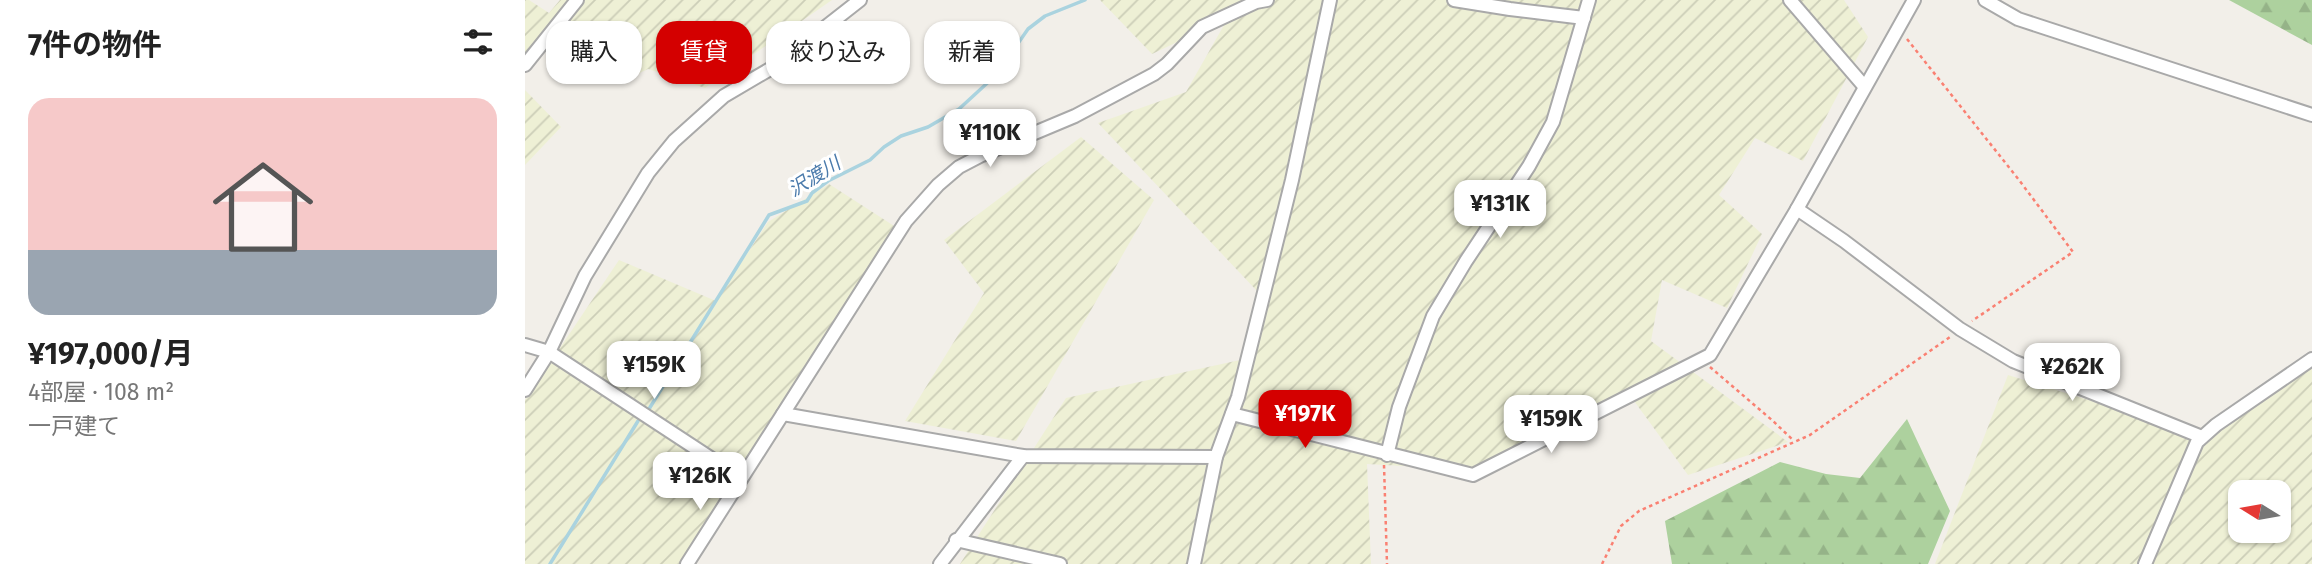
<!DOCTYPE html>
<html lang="ja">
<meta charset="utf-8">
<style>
body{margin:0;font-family:"Fira Sans","Noto Sans JP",sans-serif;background:#f2f2f2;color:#222;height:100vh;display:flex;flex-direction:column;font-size:26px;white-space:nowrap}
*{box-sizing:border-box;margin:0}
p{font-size:23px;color:#767676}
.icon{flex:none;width:38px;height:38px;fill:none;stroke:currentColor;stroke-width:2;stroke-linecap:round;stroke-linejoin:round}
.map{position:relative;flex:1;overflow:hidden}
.side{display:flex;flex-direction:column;background:#fff;width:525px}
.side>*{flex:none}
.hud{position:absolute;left:21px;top:21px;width:665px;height:63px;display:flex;gap:14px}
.needle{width:46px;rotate:281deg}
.fabs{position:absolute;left:1703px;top:480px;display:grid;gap:14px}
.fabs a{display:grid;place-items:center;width:63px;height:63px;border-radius:14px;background:#fff;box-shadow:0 2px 5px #0004;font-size:35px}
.price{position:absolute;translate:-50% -60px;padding:0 16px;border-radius:14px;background:#fff;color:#222;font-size:23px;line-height:46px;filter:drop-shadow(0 2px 4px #0008)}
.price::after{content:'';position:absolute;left:50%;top:42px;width:21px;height:16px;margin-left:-10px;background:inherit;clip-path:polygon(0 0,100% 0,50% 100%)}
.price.on{background:#d40000;color:#fff}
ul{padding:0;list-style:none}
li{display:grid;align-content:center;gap:14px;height:371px;padding:0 28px}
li+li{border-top:2px solid #e0e0e0}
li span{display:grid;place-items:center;height:217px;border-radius:21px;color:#555}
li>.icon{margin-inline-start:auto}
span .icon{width:126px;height:126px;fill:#fffc;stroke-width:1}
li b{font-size:30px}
h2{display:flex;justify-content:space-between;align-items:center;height:84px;padding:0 28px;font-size:30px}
.pill{padding:0 24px;border-radius:21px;background:#fff;box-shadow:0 2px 5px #0004;font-size:24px;line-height:63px}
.pill.on{background:#d40000;color:#fff}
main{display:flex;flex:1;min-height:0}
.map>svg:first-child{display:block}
.farmland{fill:url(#farmland-furrows);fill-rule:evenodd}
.forest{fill:url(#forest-firs)}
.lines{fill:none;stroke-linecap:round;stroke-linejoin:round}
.stream{stroke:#aad3df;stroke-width:3.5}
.street-casing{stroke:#a9a9a9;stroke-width:16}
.path{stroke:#fa8072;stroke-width:2.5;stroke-dasharray:3.5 3.5;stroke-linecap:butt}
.street{stroke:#fff;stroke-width:12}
.labels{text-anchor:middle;stroke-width:6;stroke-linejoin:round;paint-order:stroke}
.water-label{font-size:19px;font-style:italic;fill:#4a7aab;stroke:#fff}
</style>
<main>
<section class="side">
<h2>7件の物件<svg class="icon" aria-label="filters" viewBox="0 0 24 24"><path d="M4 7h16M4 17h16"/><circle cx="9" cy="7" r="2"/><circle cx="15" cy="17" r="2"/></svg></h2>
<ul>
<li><span style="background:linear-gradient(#f6c9c9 70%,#9aa5b1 0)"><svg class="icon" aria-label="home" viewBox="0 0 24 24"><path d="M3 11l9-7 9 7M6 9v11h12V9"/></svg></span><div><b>¥197,000/月</b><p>4部屋 · 108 m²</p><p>一戸建て</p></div></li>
</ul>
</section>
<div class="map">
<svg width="1787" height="564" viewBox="0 0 1787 564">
<defs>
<pattern id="farmland-furrows" width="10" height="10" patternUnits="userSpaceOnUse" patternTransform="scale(1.75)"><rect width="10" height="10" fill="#eef0d5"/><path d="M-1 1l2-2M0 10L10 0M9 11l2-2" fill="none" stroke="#ccceb7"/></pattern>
<pattern id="forest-firs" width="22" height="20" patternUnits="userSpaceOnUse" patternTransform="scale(1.75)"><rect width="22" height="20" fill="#add19e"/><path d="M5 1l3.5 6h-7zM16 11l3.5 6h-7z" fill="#95b388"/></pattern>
</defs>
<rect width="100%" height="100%" fill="#f2efe9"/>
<g class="farmland">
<path d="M0,0H4L24,13L35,0H307L180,88L123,69L104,78L44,19L0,67Z"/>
<path d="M575,0H1319L1343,37L1278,161L1230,138L1194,195L1237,234L1202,308L1137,280L1126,341L1263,442L1163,475L1104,394L949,470L842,464L846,564H541L516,558L515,564H435L541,398L715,360L733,292L573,123L661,92L703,18L627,54Z"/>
<path d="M0,90L36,127L0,165Z"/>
<path d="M556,137L629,200L491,441L380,421L459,293L419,240Z"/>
<path d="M304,184L380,233L159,564H0V400L94,260L191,301L243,222Z"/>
<path d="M1787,366V564H1410L1483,375L1676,435ZM1715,492H1754V530H1715Z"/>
</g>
<g class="forest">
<path d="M1704,0H1787V45Z"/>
<path d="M1382,419L1425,511L1403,564H1147L1140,521L1255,462L1301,474L1335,478Z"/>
</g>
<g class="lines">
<g class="stream">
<path d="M124,409L244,215L282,201L287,193L303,181L345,160L359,147L376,136L403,127L434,109L471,75L503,29L520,16L560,0"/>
<path d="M25,564L113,421"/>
</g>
<defs>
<g id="street">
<path d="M929,0L985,9L1059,18"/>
<path d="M1265,0L1339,86"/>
<path d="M1460,0L1493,19L1787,115"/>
<path d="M0,65L52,0"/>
<path d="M1272,209L1319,241L1435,329L1488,361L1677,437"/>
<path d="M0,345L24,352L216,478"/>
<path d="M0,390L24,352L60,276L123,173L149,141L199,96L252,65L335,0"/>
<path d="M258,414L498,456L691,457"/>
<path d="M707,414L948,475L1185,355L1272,209L1389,0"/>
<path d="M862,455L874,407L908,316L941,261L1004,166L1028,122L1064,0"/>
<path d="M431,540L535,564"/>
<path d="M162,564L381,221L413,185L434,167L457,155L550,116L629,74L642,64L677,27L731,2L742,0"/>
<path d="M415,564L498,456"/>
<path d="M669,564L691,457L713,397L767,180L805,0"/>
<path d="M1620,564L1672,442L1691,425L1787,359"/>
</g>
</defs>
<use href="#street" class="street-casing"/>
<g class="path">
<path d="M1382,39L1494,180L1548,252L1447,321"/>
<path d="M1185,367L1248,421L1269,441"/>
<path d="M859,465L862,564"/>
<path d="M1077,564L1096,526L1114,511L1285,435L1425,337"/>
</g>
<use href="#street" class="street"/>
</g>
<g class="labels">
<g class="water-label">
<text transform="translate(289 176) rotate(-32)" y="7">沢渡川</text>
</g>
</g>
</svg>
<div class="fabs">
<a><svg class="needle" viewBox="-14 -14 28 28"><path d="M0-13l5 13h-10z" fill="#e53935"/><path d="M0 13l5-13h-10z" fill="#767676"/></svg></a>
</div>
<b class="price" style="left:465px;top:169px">¥110K</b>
<b class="price" style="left:975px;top:240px">¥131K</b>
<b class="price" style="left:129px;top:401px">¥159K</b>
<b class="price" style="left:1547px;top:403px">¥262K</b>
<b class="price on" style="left:780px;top:450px">¥197K</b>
<b class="price" style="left:1026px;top:455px">¥159K</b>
<b class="price" style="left:175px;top:512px">¥126K</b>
<div class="hud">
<a class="pill">購入</a>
<a class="pill on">賃貸</a>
<a class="pill">絞り込み</a>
<a class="pill">新着</a>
</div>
</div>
</main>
